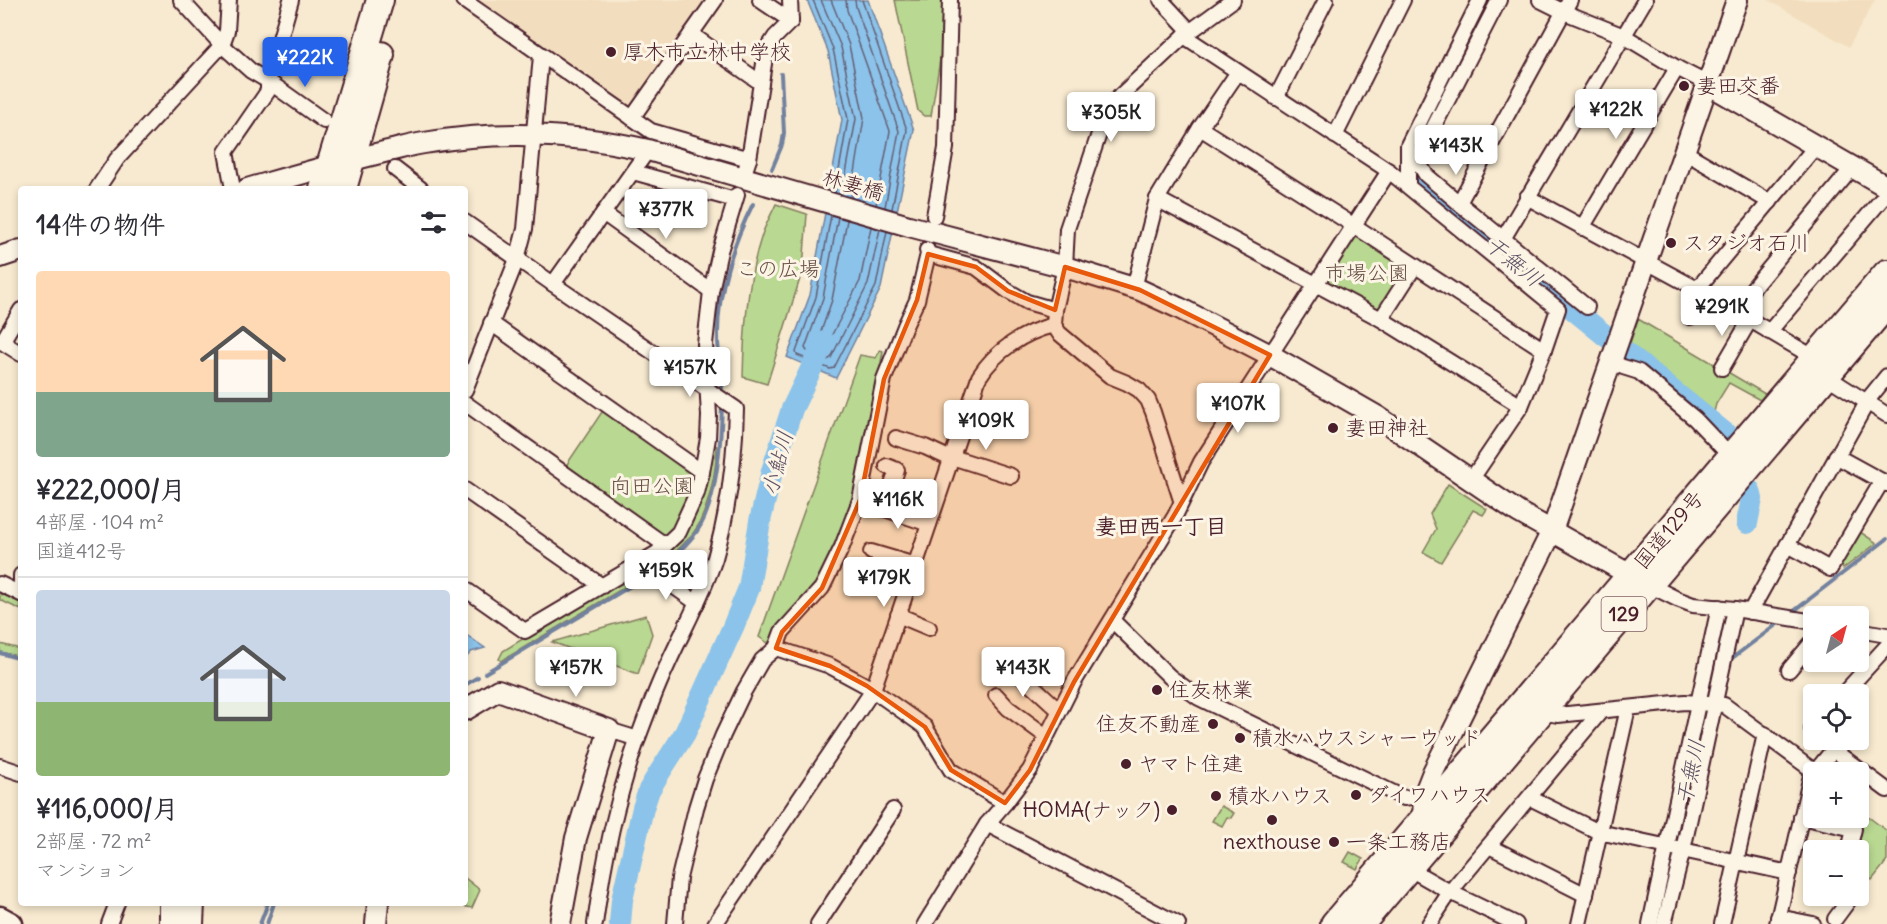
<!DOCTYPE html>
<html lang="ja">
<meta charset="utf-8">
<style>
body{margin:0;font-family:Delius,"Klee One",sans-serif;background:#f2f2f3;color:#2b2b33;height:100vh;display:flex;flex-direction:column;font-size:22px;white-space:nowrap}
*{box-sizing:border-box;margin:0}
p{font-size:20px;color:#7c7c81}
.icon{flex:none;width:33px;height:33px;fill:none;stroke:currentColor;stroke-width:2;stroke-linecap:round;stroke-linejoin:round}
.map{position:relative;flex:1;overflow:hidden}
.drawer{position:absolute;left:18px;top:186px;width:450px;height:720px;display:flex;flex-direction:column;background:#fff;border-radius:6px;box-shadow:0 3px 9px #0003}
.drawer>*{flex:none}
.needle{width:39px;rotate:36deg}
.buttons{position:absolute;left:1803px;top:606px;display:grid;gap:12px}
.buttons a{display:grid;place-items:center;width:66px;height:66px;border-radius:6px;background:#fff;box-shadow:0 3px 9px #0003;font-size:30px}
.price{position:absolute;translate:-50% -51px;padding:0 14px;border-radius:6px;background:#fff;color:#222;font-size:20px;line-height:39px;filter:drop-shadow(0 2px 3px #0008)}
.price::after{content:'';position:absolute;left:50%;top:36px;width:18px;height:14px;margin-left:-9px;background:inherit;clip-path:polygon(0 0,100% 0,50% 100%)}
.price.active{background:#2563eb;color:#fff}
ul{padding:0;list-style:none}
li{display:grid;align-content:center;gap:12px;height:318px;padding:0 18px}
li+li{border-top:2px solid #e1e1e2}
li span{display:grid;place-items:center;height:186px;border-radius:6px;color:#555}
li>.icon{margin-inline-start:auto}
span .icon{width:108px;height:108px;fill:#fffc;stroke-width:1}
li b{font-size:26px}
h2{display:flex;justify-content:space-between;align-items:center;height:72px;padding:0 18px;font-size:26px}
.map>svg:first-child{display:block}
.built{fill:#f2debf}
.green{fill:#b9d891;stroke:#827c5e;stroke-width:1.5}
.water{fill:#8cc3ea;stroke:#72819e;stroke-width:1.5}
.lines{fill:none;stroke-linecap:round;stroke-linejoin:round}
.shore{stroke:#646177;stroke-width:1.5}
.stream{stroke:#72819e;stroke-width:4}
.river{stroke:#8cc3ea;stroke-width:22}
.street-casing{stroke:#4a1f2b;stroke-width:18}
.secondary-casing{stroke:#4a1f2b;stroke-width:24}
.primary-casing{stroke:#4a1f2b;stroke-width:27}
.highway-casing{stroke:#4a1f2b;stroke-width:30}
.street{stroke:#fcf5e5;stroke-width:14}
.secondary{stroke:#fcf5e5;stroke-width:20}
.primary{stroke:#fcf5e5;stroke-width:22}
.highway{stroke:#fcf5e5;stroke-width:26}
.marked{fill:#e8590c;fill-opacity:0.2;stroke:#e8590c;stroke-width:4.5;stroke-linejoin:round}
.poi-dot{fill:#4a1f2b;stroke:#fcf5e5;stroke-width:2}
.labels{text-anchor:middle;stroke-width:6;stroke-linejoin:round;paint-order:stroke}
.shield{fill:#fcf5e5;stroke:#7f5f63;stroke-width:1.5}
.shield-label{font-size:20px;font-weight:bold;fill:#4a1f2b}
.poi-label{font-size:21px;fill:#4a1f2b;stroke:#fcf5e5;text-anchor:start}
.street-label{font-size:21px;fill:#4a1f2b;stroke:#fcf5e5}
.park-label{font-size:21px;fill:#664d44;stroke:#fcf5e5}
.water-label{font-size:22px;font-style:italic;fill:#5e5064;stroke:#fcf5e5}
.neighbourhood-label{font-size:22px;font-weight:bold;fill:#4a1f2b;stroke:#fcf5e5}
</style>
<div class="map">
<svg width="1887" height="924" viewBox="0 0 1887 924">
<rect width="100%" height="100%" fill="#f8ead0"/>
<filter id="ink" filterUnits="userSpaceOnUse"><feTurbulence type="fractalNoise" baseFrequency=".0167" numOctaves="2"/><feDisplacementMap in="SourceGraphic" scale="12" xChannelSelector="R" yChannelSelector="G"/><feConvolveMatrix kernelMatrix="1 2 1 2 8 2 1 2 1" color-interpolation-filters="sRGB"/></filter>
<g filter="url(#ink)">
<g class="built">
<path d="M477,0H707L636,104L627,106Z"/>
<path d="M1768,0H1875L1849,47Z"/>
</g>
<g class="green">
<path d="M895,0H946V40L942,47L931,116H924L918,111Z"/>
<path d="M776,204L807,214L803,269L767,384L743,377C744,332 747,281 761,238C764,227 771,215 776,204Z"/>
<path d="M1357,235L1405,266L1406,271L1382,308L1377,309L1327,281L1325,277L1353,236Z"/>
<path d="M1638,319L1765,394L1760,400L1729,383L1716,404L1713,416L1629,346Z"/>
<path d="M880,350L883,351L857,496L837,547L816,582L768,643L759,637L860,355L876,358Z"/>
<path d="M604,409L695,473L697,478L670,535L662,536L565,467Z"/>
<path d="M710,445L717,446C716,471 710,501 699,524C690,540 673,554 660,566L501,661L499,659L503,651L644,564L679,536Z"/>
<path d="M1448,484L1487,509L1483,515L1473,510L1441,562L1423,552L1436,529L1430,514Z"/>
<path d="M1860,532L1877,543L1843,569L1841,566Z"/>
<path d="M0,589L21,600V610L0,600Z"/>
<path d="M646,615L652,634L638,674L552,642Z"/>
<path d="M0,644L21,649V657L0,652Z"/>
<path d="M1221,806L1234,813L1231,818L1227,817L1222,826L1212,821Z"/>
<path d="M1866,815L1887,831V861L1872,880L1864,874L1859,881L1858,850H1853L1859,825Z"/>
<path d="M1350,852L1363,859L1357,869L1344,862Z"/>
<path d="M465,878L480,890L472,908L444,903H465Z"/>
</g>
<g class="water">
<path d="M807,0H868L914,130L881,288L836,378L787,357L810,295L842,120L828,51Z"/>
<path d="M465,634L485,648L471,652L465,659Z"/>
</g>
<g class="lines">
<g class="shore">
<path d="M813,0L833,49L848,119L835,193"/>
<path d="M821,0L841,47L856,119L842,195"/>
<path d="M831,0L849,45L864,118L851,197"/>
<path d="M846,0L847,10L890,131L876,205"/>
<path d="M855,0L856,7L899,131L885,207"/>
<path d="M862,0L907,130L892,209"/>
<path d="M831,215L816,297L796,352L797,355L830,369L834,368L876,286L887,231"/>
<path d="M838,217L823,298L805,348L807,351L827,360L831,358L868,284L880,229"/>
<path d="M847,220L832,300L817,343V345L823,348L826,346L860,281L871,227"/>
</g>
<g class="stream">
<path d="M772,169L782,145L784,133L781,74"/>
<path d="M722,388C721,371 718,354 718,337C717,292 733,243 753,204"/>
<path d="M661,567C674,556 687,545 697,531C717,503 721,440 722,405"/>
<path d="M1794,611L1887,539"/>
<path d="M0,653L21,659"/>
<path d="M1731,659L1780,622"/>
<path d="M485,673L649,575"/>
<path d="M465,685L478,677"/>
<path d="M1664,896L1678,837L1705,707"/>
<path d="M260,924L268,903"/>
<path d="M267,924L274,903"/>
</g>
<g class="river">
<path d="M1440,94L1489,0"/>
<path d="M1421,185L1607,337"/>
<path d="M1626,353L1726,434"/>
<path d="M1747,523L1752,499L1750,491"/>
<path d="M620,924L622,900L643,808L649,790L658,775L685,733L733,627L749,588L760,521L772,471L792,409L824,342"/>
</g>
<defs>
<g id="street">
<path d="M181,0L222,45L251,71L268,81L324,121"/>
<path d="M463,0L651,131L749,159"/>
<path d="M760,0L791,21"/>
<path d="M790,0L791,21"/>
<path d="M1161,0L1190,31"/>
<path d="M1540,0L1564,12L1624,36L1677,68L1708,84"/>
<path d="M1570,0L1459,203L1587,307"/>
<path d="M691,34L761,83"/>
<path d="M1184,36L1389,171L1558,309L1544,350L1521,406L1471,480"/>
<path d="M1276,98L1326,0"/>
<path d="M632,118L715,0"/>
<path d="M1200,128L1353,225L1544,350"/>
<path d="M1335,136L1403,0"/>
<path d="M1683,151L1770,202"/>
<path d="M746,168L749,159L766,51L775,37L791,21"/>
<path d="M395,169L421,189"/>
<path d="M633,172L735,200"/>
<path d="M1408,185V145L1480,0"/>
<path d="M97,189L117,159L222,45L227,31L229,0"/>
<path d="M233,189L226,152L268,91V81L291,0"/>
<path d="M1527,197L1697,289L1815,358"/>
<path d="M1157,199L1381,319L1521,406"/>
<path d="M1459,203L1426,175L1419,163L1422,150L1499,0"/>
<path d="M603,213L711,291"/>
<path d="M934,216L946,148L950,0"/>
<path d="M465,222L553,284L736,409C735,460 729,509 715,558C703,595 683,630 667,666C656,689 647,714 638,738C616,801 604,858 595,924"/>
<path d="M1582,228L1677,68"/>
<path d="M1503,239L1645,0"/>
<path d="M928,254L976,267L1008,291L1027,302L1055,310"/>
<path d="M553,284L648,150"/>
<path d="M1134,288L1157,199L1200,128L1238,72"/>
<path d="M1697,289L1816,146"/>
<path d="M21,310L2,342L21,354"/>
<path d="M1734,311L1853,167"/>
<path d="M1690,317L1706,294"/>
<path d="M1381,319L1415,266"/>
<path d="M491,323L702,472"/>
<path d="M1769,332L1887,193"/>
<path d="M1612,362L1623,367L1639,372L1695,419L1731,457"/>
<path d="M1722,368L1750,320"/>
<path d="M1826,376L1887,415"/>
<path d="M465,390L517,259L525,229L541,56"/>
<path d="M465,403L665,545"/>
<path d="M896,438L925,447L951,459"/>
<path d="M1836,456L1887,484"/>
<path d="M952,457L1011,476"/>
<path d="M465,490L602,586"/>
<path d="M1181,500L1153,412L1148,400L1139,390L1127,383L1110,376L1059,333L1054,325L1055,310L1065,267L1067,229L1105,116L1112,105L1121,95L1184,36L1233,0"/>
<path d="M876,506L929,524"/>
<path d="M884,509L897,470L887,466"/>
<path d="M1787,545L1830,569L1882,481"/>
<path d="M871,552L915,565"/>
<path d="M658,575L697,603"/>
<path d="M0,584L21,594"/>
<path d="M1649,585L1677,599L1693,605L1735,609L1814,622"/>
<path d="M465,589L525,631L657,553L679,532L697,493L702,472L708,438L709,416L705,344L711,291L720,251L737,195"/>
<path d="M21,594V575"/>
<path d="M1750,612L1870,397L1887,376"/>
<path d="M898,615L929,628"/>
<path d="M1112,620L1170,677L1199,698L1404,798L1424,795"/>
<path d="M1858,630L1887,635"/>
<path d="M776,648L830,666L867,686L925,727L951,770L1005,803"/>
<path d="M1008,663L1059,710"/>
<path d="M1789,670L1814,640"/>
<path d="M1843,694L1887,646"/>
<path d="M996,695L1008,708L1046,736"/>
<path d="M1541,712L1558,715L1685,702L1724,705L1815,772"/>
<path d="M1812,729L1814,727"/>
<path d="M609,730L638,739"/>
<path d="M0,766L21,773"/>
<path d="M1815,772L1833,750L1887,790"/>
<path d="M1530,798L1599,832L1789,873"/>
<path d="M1801,817L1854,829L1849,850"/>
<path d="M987,824L1178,924"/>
<path d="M1489,846L1586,895"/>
<path d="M1408,868L1450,892L1516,924"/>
<path d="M1858,887L1860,885"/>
<path d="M1778,917L1813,924"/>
<path d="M1835,919L1852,896"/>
<path d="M109,924L117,903"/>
<path d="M675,924L679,878L696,808L705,779L723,735L744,691L762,660L776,648L782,632L822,588L842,547L860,500L884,379L905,326L917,300L928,254L927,250"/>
<path d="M715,924L873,690L979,377C995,351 1024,332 1054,325"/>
<path d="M818,924L893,810"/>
<path d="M925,924L987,824L1005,803L1030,770L1074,682L1175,516L1201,462L1389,171"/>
<path d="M1429,924L1450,892L1601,711"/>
<path d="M1579,924L1628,708"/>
<path d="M1650,924L1719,607"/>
<path d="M1664,924L1683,850L1735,609"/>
<path d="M1722,924L1765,734"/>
<path d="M1777,924L1812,771"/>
</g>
<g id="secondary">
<path d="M1708,84L1887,187"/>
<path d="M247,189C293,176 338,163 384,152C398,149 411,145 424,143C499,130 574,133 648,150L909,226L1065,267L1140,290L1179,308L1270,355L1378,417L1518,512L1641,581"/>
<path d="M0,257L21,250"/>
<path d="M465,710L498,690L609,730L576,838L560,924"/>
<path d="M1423,820L1424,795L1433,772L1552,531L1737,0"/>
<path d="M376,924L378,903"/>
</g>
<path id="primary" d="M0,918L11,924"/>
<g id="highway">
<path d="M323,189L380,0"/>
<path d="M343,189L381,55"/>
<path d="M173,903V924"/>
<path d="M190,924L191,903"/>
<path d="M1334,924L1887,273"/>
<path d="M1361,924L1887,304"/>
</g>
</defs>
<use href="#street" class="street-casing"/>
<use href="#secondary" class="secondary-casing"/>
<use href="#primary" class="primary-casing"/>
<use href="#highway" class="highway-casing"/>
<use href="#street" class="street"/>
<use href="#secondary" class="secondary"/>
<use href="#primary" class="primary"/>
<use href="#highway" class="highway"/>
</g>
</g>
<path class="marked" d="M928,254L976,267L1008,291L1055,310L1065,267L1140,290L1270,355L1074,682L1030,770L1005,803L951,770L925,727L867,686L830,666L776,648L782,632L822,588L860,500L884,379L917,300Z"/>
<g class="poi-dot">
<circle cx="611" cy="52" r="6"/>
<circle cx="1684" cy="86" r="6"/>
<circle cx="1671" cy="243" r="6"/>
<circle cx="1333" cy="428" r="6"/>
<circle cx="1157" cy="690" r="6"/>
<circle cx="1213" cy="724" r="6"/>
<circle cx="1240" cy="738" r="6"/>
<circle cx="1126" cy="764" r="6"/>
<circle cx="1356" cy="795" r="6"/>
<circle cx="1216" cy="796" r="6"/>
<circle cx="1172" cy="810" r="6"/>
<circle cx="1272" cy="820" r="6"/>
<circle cx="1334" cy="842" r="6"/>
</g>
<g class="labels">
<rect class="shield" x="1601.5" y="597" width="45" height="34" rx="4.5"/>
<g class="shield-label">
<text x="1624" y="621">129</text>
</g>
<g class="poi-label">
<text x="623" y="59">厚木市立林中学校</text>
<text x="1696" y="93">妻田交番</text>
<text x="1683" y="250">スタジオ石川</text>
<text x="1345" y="435">妻田神社</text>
<text x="1169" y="697">住友林業</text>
<text x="1201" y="731" text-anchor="end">住友不動産</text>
<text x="1252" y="745">積水ハウスシャーウッド</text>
<text x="1138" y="771">ヤマト住建</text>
<text x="1368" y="802">ダイワハウス</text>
<text x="1228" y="803">積水ハウス</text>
<text x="1160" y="817" text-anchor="end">HOMA(ナック)</text>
<text x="1272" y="849" text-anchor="middle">nexthouse</text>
<text x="1346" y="849">一条工務店</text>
</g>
<g class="street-label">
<text transform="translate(853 185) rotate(16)" y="7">林妻橋</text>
<text transform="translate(1669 530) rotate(-50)" y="7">国道129号</text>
</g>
<g class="park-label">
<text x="778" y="276">この広場</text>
<text x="1367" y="280">市場公園</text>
<text x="652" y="493">向田公園</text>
</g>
<g class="water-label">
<text transform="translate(1514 261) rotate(39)" y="8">干無川</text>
<text transform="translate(777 463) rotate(-75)" y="8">小鮎川</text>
<text transform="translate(1690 772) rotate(-78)" y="8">干無川</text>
</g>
<g class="neighbourhood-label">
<text x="1161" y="534">妻田西一丁目</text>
</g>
</g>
</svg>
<div class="buttons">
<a><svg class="needle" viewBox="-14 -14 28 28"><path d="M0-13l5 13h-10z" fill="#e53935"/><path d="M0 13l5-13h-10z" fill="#7c7c81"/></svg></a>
<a><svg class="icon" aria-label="locate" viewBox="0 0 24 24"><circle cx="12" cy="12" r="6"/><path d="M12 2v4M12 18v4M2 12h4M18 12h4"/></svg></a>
<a>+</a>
<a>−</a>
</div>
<b class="price active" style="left:305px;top:88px">¥222K</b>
<b class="price" style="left:1616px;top:140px">¥122K</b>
<b class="price" style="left:1111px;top:143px">¥305K</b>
<b class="price" style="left:1456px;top:176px">¥143K</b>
<b class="price" style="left:666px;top:240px">¥377K</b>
<b class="price" style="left:1722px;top:337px">¥291K</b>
<b class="price" style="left:690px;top:398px">¥157K</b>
<b class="price" style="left:1238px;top:434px">¥107K</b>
<b class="price" style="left:986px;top:451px">¥109K</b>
<b class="price" style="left:898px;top:530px">¥116K</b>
<b class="price" style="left:666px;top:601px">¥159K</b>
<b class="price" style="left:884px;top:608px">¥179K</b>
<b class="price" style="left:576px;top:698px">¥157K</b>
<b class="price" style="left:1023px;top:698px">¥143K</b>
<section class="drawer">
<h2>14件の物件<svg class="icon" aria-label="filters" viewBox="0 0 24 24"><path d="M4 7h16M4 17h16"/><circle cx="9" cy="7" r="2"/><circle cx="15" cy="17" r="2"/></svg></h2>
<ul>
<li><span style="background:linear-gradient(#ffd9b3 65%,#7fa58c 0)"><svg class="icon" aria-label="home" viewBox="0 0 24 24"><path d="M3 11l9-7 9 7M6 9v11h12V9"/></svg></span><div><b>¥222,000/月</b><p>4部屋 · 104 m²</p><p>国道412号</p></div></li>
<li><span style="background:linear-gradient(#c9d6e8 60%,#8fb573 0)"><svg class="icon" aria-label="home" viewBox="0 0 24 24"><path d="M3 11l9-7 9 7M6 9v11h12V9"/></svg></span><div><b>¥116,000/月</b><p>2部屋 · 72 m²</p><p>マンション</p></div></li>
</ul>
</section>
</div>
